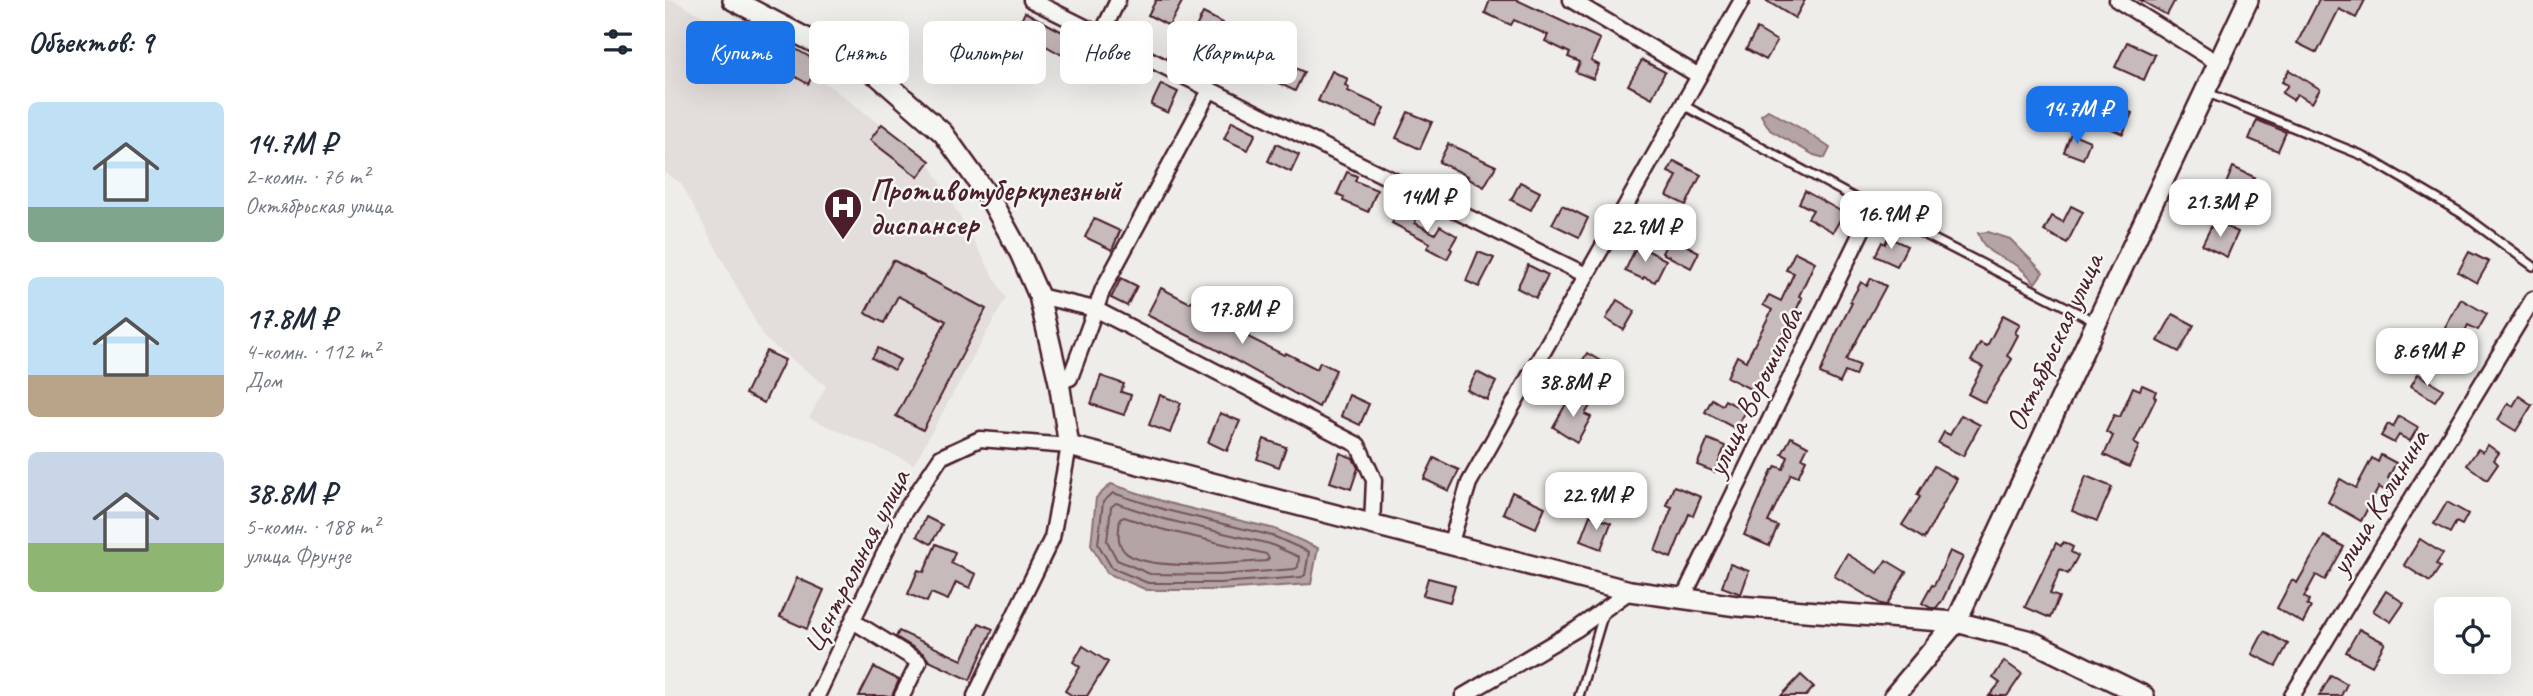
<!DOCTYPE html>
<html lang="ru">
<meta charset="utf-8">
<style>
body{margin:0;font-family:Caveat,sans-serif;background:#f6f6f7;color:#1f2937;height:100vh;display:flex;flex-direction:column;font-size:26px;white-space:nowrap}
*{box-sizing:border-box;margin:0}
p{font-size:23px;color:#747a83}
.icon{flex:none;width:38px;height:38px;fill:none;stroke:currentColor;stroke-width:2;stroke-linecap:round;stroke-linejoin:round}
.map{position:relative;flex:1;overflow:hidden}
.drawer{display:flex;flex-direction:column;background:#fff;width:665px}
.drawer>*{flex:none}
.hud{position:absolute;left:21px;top:21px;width:665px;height:63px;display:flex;gap:14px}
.tools{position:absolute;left:1769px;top:597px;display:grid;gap:14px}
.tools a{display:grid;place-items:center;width:77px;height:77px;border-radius:10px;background:#fff;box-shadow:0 7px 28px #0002;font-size:35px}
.price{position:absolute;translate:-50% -60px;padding:0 16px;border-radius:14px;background:#fff;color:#222;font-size:23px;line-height:46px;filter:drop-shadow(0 2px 4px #0008)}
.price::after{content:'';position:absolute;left:50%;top:42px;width:21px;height:16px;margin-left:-10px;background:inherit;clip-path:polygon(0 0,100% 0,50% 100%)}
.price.active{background:#1a73e8;color:#fff}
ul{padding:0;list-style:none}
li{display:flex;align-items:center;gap:21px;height:175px;padding:0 28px}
li span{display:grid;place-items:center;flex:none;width:196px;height:140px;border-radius:10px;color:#555}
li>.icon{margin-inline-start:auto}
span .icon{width:84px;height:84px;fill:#fffc;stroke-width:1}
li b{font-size:30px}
h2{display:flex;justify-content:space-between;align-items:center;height:84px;padding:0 28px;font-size:30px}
.chip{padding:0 24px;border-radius:10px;background:#fff;box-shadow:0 7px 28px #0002;font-size:24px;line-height:63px}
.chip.active{background:#1a73e8;color:#fff}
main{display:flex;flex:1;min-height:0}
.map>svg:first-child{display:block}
.built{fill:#e3dedc}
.water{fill:#b4a4a5;stroke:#8a6f74;stroke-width:2}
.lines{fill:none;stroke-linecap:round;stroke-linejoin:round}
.shore{stroke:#74545c;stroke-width:2}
.building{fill:#c6babb;stroke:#4a1f2b;stroke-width:2}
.service-casing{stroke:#4a1f2b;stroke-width:12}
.minor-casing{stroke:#4a1f2b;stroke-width:19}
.tertiary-casing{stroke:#4a1f2b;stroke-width:24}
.service{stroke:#f6f6f2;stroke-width:7}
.minor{stroke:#f6f6f2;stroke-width:14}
.tertiary{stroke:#f6f6f2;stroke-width:19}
.labels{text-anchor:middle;stroke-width:5;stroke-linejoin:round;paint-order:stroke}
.poi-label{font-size:30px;font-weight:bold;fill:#4a1f2b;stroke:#f6f6f2;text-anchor:start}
.street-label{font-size:30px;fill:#4a1f2b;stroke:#f6f6f2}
</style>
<main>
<section class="drawer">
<h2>Объектов: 9<svg class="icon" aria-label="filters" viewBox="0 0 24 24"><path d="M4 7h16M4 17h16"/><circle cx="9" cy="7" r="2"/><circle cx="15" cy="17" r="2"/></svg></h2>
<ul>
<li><span style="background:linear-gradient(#bfe0f5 75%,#7fa58c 0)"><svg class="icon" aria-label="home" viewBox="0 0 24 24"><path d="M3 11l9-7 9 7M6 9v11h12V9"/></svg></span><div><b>14.7M ₽</b><p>2-комн. · 76 m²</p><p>Октябрьская улица</p></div></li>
<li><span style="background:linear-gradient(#bfe0f5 70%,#b9a48a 0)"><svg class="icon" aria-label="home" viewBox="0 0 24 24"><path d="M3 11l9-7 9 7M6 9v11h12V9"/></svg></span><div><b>17.8M ₽</b><p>4-комн. · 112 m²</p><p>Дом</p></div></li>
<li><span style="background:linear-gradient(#c9d6e8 65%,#8fb573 0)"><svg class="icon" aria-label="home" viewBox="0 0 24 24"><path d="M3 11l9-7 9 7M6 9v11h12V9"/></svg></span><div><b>38.8M ₽</b><p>5-комн. · 188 m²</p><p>улица Фрунзе</p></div></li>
</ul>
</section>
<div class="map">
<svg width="1868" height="696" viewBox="0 0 1868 696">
<rect width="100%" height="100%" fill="#efedea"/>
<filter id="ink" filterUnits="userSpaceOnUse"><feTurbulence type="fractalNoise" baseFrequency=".0143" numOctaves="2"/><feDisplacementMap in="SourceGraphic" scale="14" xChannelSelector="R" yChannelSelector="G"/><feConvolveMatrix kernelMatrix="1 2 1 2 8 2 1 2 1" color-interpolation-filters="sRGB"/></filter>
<g filter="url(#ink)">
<path class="built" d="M0,0H8L154,78L263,161L341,298L249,464L144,418L161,386L99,338L16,183L0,173Z"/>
<g class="water">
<path d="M1103,110L1137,129L1165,148L1160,158L1149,155L1105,130L1096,115Z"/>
<path d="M1323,232L1345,239L1378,272L1370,283C1365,277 1359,271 1353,266C1335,255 1321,256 1313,233Z"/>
<path d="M446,484L503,503L610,529L653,548L646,584L555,590H482L442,573L426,545L431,498Z"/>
</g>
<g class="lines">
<g class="shore">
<path d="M448,493L501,510L608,536L644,552L640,575L637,577L555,583H483L447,568L433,544L438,502Z"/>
<path d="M451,503L499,519L605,544L634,557L633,567L630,569L554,575L485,574L452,560L442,541L446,507Z"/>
<path d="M459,517L496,529L601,554L604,558L601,561C571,563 479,573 459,551C451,541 454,530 455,519Z"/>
</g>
</g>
<g class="building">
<path d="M491,0H518L504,26L483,15Z"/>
<path d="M825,0H852L935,39L926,61L934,65L928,79L911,72L915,62L903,57L905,53L880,41L883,35L849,20L846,25L820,13Z"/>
<path d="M1100,0H1140L1130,18Z"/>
<path d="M1475,0H1510L1502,15Z"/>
<path d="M1654,0H1700L1691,18L1674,9L1652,53L1632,43Z"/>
<path d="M360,12L407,37L397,55L370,40L369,42L350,33Z"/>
<path d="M538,13L558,23L547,45L527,35Z"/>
<path d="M1092,29L1112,41L1101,60L1081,49Z"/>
<path d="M585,33L597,39L596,42L627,57L623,65L639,72L630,91L605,79L612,66L589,55L584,66L568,58L578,38L582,40Z"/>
<path d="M1462,42L1490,55L1479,80L1450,67Z"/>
<path d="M129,48L155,63L143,84L117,69Z"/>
<path d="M446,57L462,65L455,81L438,74Z"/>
<path d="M977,60L1000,72L987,98L963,85Z"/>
<path d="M1624,70L1655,89L1647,103L1632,94L1628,100L1617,93L1623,85L1617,82Z"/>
<path d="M667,71L683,79L680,85L684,87L683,91L720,108L711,127L653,101Z"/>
<path d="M496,84L513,92L503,113L486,105Z"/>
<path d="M1440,102L1467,113L1458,134L1431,122Z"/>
<path d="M743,112L767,122L755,149L731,138Z"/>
<path d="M1592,120L1621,132L1613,151L1584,139Z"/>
<path d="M567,121L591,133L583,150L559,139Z"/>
<path d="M217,124L265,161L253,177L205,140Z"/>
<path d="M1406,133L1425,141L1418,159L1399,152Z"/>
<path d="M611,144L634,155L626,172L603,161Z"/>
<path d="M783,144L831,166L819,187L802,178L803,176L774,162Z"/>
<path d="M1009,161L1036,175L1021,205L1002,196L1012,176L1003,172Z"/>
<path d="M1568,167L1589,177L1581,195L1560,186Z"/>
<path d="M682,172L692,176L690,181L712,190L703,212L678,201L679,197L672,194Z"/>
<path d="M855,182L875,192L866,210L846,200Z"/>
<path d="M1140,191L1179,213L1168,232L1143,218L1148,210L1134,203Z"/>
<path d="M897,205L923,218L914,237L887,224Z"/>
<path d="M1406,206L1418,212L1402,243L1379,231L1387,216L1398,222Z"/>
<path d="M735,209L752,218L750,223L770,234L775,226L792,236L785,248L787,250L782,259L762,248L765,243L727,223Z"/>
<path d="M429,219L455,231L447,250L420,237Z"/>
<path d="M1549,221L1573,232L1562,257L1537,245Z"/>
<path d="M1005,237L1034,252L1026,268L997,253Z"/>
<path d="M1223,237L1242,246L1232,266L1210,256L1217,242L1220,244Z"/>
<path d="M972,245L1001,260L990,282L979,277L978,279L960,271Z"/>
<path d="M813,252L829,258L814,287L801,281Z"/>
<path d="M1130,252L1150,262L1134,296L1137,298L1127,319L1126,318L1089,391L1062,377L1072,356L1081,361L1107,310L1098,305L1104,295L1116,301L1129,273L1121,270Z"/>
<path d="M1804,252L1824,262L1812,283L1793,272Z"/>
<path d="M228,260L321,309L258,430L231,416L281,321L233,296L219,323L200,313Z"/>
<path d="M863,265L883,275L871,298L852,288Z"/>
<path d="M456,278L472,286L462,306L446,298Z"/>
<path d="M1206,278L1221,286L1181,360L1194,365L1190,376L1180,372L1175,383L1155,374L1170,336L1187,303L1185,302L1196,282L1202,286Z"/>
<path d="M496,288L525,303L527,300L582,327L580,331L584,333L583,337L619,355L621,353L652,369L655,362L671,370L654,407L548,348L482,315Z"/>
<path d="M1796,299L1822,314L1813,330L1803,325L1797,337L1780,328Z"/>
<path d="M952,300L970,311L959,330L941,319Z"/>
<path d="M1508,314L1529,325L1514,352L1493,341Z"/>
<path d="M1338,315L1355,324L1350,333L1353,335L1342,356L1347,359L1320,403L1303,394L1318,367L1306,361L1315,343L1322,346Z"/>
<path d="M213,348L235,360L229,370L207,358Z"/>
<path d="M101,351L120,360L99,403L80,394Z"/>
<path d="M922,353L944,366L934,383L912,370Z"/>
<path d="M812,372L831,382L822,400L802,390Z"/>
<path d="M1753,374L1778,389L1770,401L1746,386Z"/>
<path d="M436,376L459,384L456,392L466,395L459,415L426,404Z"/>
<path d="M1477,385L1491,391L1489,396L1491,398L1469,443L1474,446L1464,467L1439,455L1448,436L1441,432L1449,415L1455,417L1468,387L1475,390Z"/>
<path d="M495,395L516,403L505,433L484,425Z"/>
<path d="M684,395L704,404L695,425L676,416Z"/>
<path d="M906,395L925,406L920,414L926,417L912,442L888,427Z"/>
<path d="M1854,396L1867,405L1851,431L1833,420L1843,403L1848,406Z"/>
<path d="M1047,399L1057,405L1060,400L1081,411L1071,429L1040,412Z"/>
<path d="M555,413L575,421L562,451L543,442Z"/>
<path d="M1296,415L1315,425L1298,456L1273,443L1279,432L1285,435Z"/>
<path d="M1734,416L1753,427L1745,441L1734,435L1729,443L1716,436L1723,424L1728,427Z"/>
<path d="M1126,437L1143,446L1137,458L1141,460L1133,477L1126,474L1103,522L1113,526L1104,546L1079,535L1107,470H1109L1111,466L1118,469L1123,457L1117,454Z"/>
<path d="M599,439L621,447L614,467L592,459Z"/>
<path d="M1043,439L1060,446L1050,472L1032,465Z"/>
<path d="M1823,445L1834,453L1829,460L1833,464L1822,480L1802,465L1813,449L1818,452Z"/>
<path d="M675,453L688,458L693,468L686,489L665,482Z"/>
<path d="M1716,455L1731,463L1723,478L1729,481L1722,492L1714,487L1696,521L1663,502L1675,479L1691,488L1707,458L1713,462Z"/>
<path d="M769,458L794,470L784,491L759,479Z"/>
<path d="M1269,466L1292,479L1259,539L1237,525L1255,497L1252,495Z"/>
<path d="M1421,476L1447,487L1432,521L1407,511Z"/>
<path d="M1009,486L1036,497L1028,516L1024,514L1006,558L990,551L1007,507L1001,505Z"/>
<path d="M847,492L880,507L871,528L838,513Z"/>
<path d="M1782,502L1803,514L1797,525L1791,522L1785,533L1769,524Z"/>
<path d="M925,515L946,523L936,549L915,541Z"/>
<path d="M261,517L277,525L266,544L252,536Z"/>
<path d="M1659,536L1679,547L1660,580L1651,575L1639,597L1644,600L1642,605L1646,607L1638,623L1612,608L1627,580L1632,583Z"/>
<path d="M1755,539L1778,554L1771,564L1775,567L1765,582L1739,565Z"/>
<path d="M1398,542L1408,547L1406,552L1413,556L1403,574L1395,570L1385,594L1394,597L1385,618L1360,607L1391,543L1396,546Z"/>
<path d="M271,544L290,552L286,563L311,574L305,588L291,582L283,600L266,593L262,602L243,594L253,570L259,572Z"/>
<path d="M1285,551L1298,557L1277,601L1271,608H1266L1257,603L1267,585L1269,586Z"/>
<path d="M1182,554L1213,573L1221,560L1241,572L1222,605L1216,604L1169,576Z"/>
<path d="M1065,564L1084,571L1076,594L1057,587Z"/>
<path d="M132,578L159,590L142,629L115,617Z"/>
<path d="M763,578L790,585L785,602L758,595Z"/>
<path d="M1721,591L1739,603L1726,622L1708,611Z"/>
<path d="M314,623L328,629L305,680L264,661L259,654L231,637L234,631L297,660Z"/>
<path d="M1694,629L1720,643L1707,666L1681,652Z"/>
<path d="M1599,631L1623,644L1611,666L1587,654Z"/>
<path d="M418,646L443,662L422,696H408L400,691L415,667L408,662Z"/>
<path d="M1339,661L1357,674L1342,696H1324L1335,683L1328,678Z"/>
<path d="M209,667L234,680L227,696H194Z"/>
<path d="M1136,675L1149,687L1141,696H1116Z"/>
<path d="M1666,675L1682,684L1676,696H1654Z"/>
</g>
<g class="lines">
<defs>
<g id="service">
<path d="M1543,93L1699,156L1796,213L1868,266"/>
<path d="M1018,105L1208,208L1429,321"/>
<path d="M914,696L939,612"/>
</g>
<g id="minor">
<path d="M366,0L644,139L921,275"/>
<path d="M906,0L1034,76"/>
<path d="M1452,0L1553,63"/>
<path d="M436,35L453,0"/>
<path d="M374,296L430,309L693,445L709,480L707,525"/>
<path d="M394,382L405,378L438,289L545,90"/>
<path d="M785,545L804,483L1077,0"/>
<path d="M1018,598L1208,208"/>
<path d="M188,621L254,662L237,696"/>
<path d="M152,696L238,514L276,457L315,439L404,446L387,538L310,696"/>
<path d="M798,696L912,629L965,591"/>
<path d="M1627,696L1868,299"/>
</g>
<g id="tertiary">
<path d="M68,0L212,75L278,133L324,197L355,253L374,296L394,382L404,446L965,591L1072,606L1291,622L1366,641L1479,696"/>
<path d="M1229,696L1291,622L1583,0"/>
</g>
</defs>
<use href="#service" class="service-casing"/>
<use href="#minor" class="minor-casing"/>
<use href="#tertiary" class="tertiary-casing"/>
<use href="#service" class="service"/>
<use href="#minor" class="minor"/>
<use href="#tertiary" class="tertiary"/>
</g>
</g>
<defs>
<symbol id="hospital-pin" viewBox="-11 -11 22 30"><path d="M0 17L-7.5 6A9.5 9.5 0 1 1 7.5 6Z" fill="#4a1f2b" stroke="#f6f6f2"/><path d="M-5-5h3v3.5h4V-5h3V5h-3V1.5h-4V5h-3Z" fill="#fff"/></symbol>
</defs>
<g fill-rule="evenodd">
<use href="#hospital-pin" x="156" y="185" width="44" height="60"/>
</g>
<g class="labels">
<g class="poi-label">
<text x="205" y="200">Противотуберкулезный<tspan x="205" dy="34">диспансер</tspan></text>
</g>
<g class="street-label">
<text transform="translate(1389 342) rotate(-65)" y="10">Октябрьская улица</text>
<text transform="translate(1089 392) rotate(-64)" y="10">улица Ворошилова</text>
<text transform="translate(1714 502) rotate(-59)" y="10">улица Калинина</text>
<text transform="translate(191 561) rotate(-63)" y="10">Центральная улица</text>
</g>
</g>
</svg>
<div class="tools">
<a><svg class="icon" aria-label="locate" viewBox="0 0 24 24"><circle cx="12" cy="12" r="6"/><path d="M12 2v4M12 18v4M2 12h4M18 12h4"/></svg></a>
</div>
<b class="price active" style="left:1412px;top:146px">14.7M ₽</b>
<b class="price" style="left:762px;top:234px">14M ₽</b>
<b class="price" style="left:1555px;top:239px">21.3M ₽</b>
<b class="price" style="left:1226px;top:251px">16.9M ₽</b>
<b class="price" style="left:980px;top:264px">22.9M ₽</b>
<b class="price" style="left:577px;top:346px">17.8M ₽</b>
<b class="price" style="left:1762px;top:388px">8.69M ₽</b>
<b class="price" style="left:908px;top:419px">38.8M ₽</b>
<b class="price" style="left:931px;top:532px">22.9M ₽</b>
<div class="hud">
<a class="chip active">Купить</a>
<a class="chip">Снять</a>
<a class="chip">Фильтры</a>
<a class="chip">Новое</a>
<a class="chip">Квартира</a>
</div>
</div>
</main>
